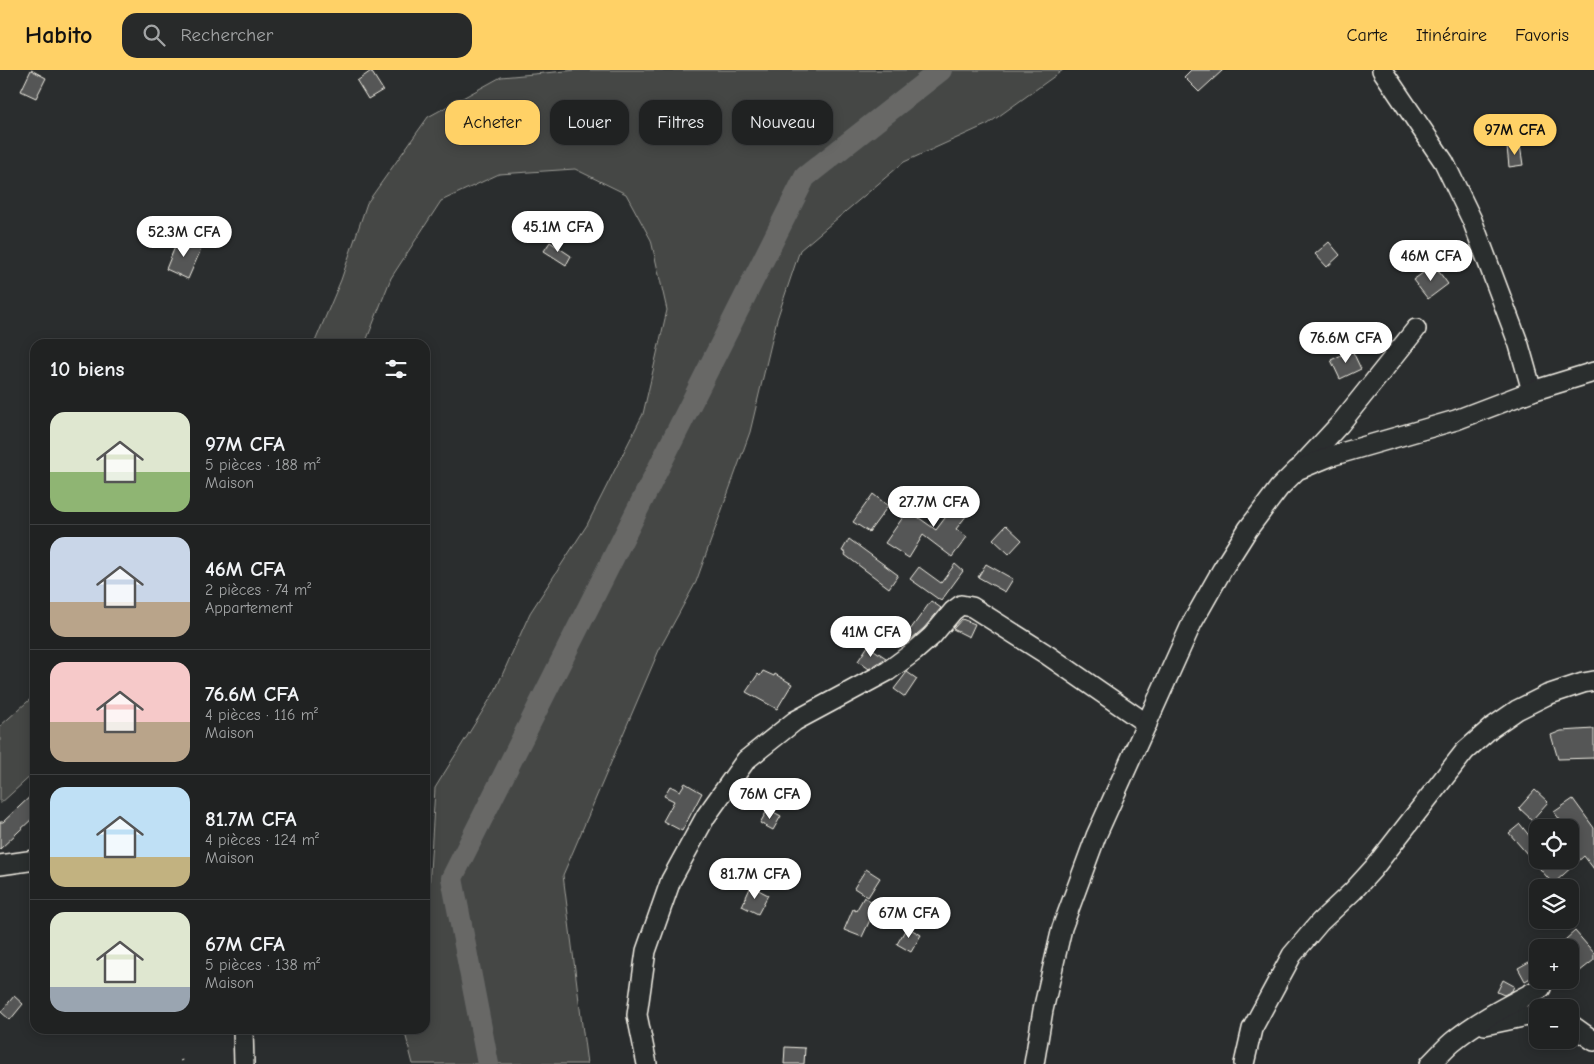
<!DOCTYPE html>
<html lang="fr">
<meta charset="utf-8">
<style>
body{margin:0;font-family:"Comic Neue",sans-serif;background:#282a2a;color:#f1f3f6;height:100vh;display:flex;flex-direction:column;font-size:19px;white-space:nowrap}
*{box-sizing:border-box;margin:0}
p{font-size:16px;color:#a2a4a5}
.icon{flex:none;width:28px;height:28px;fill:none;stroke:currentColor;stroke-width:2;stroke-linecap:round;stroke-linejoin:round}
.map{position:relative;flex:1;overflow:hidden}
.side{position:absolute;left:30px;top:269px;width:400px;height:695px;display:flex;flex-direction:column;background:#202222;border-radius:15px;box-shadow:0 2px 12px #0003,0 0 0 1px #3d3f40}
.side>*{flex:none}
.guide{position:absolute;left:445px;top:30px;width:475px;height:45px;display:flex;gap:10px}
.fabs{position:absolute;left:1529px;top:749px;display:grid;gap:10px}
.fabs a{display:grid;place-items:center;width:50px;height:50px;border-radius:10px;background:#202222;box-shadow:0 2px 12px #0003,0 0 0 1px #3d3f40;font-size:25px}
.price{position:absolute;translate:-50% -42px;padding:0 11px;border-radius:18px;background:#fff;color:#222;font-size:16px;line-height:32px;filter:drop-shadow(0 1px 2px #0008)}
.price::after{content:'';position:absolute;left:50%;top:30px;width:15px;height:11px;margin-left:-8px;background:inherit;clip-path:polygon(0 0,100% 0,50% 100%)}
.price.selected{background:#ffd166;color:#111}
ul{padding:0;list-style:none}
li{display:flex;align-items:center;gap:15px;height:125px;padding:0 20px}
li+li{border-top:1px solid #3d3f40}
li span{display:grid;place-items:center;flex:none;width:140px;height:100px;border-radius:15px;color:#555}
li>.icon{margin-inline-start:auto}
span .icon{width:60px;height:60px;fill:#fffc;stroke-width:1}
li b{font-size:21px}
h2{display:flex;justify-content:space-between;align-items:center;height:60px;padding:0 20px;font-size:21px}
.chip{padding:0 18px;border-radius:15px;background:#202222;box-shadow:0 2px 12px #0003,0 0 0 1px #3d3f40;font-size:18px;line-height:45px}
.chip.selected{background:#ffd166;color:#111}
header{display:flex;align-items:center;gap:30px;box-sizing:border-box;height:70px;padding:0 25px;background:#ffd166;color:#111}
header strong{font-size:24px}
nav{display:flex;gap:28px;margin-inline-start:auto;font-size:18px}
.search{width:350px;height:45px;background:#282a2a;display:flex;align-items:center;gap:12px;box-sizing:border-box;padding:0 18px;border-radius:15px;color:#a2a4a5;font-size:19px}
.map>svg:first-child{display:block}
.green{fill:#444645;stroke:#9c9c96}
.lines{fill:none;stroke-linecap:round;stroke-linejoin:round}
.river{stroke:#676866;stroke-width:22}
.building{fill:#555756;stroke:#f4f1e8}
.minor-casing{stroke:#f4f1e8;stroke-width:22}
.path{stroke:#f4f1e8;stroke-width:2.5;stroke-dasharray:1 4;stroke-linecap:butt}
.minor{stroke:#2a2d2e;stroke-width:19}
</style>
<header>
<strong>Habito</strong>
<div class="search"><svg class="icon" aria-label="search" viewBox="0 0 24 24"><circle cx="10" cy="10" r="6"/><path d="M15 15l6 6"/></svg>Rechercher</div>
<nav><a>Carte</a><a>Itinéraire</a><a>Favoris</a></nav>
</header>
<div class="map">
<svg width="1594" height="994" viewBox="0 0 1594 994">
<rect width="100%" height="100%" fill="#2a2d2e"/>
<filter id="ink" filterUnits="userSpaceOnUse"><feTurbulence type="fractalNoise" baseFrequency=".02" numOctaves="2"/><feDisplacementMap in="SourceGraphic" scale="10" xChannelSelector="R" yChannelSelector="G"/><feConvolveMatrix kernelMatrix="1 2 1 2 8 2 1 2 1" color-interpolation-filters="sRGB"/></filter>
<g filter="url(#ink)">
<g class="green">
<path d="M577,0H1063L988,54L904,92L800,180L777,249L750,362L696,512L659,580L563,805L587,994H413L404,959H425V834L429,819L435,718L495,621L530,543L587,455L643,344L667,240L651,170L626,124L575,99L499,104L441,131L391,208L365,274H314L341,210L367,133L428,47L501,7Z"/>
<path d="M35,625V702L0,734V656Z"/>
</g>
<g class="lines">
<path class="river" d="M488,994L452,808L805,107L941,0"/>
</g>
<g class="building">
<path d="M31,0L46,8L36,28L21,21Z"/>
<path d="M1191,0H1223L1199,22L1184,7Z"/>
<path d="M371,1L383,20L368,29L357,11Z"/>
<path d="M1520,75L1523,95L1509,97L1507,77Z"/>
<path d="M179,167L202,177L188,209L166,199Z"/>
<path d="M550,172L571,186L566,195L544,181Z"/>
<path d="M1329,172L1340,185L1327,197L1315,184Z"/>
<path d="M1434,195L1448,214L1428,229L1413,210Z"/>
<path d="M1352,280L1361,299L1340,309L1331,290Z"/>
<path d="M957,416L978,431L956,459L967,467L952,487L923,465L909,488L885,473L908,440L936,460L954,436L946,430Z"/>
<path d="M873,424L888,436L869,462L853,452Z"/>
<path d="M1006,455L1022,470L1009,484L993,469Z"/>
<path d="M849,469L898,505L889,518L845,485L846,483L842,481Z"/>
<path d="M955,494L963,501L941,531L910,509L919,497L941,513Z"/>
<path d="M986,494L1013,509L1005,522L978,507Z"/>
<path d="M931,531L941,538L924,558L903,576L892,569L902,555L910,560Z"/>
<path d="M962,549L975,554L969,567L953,559Z"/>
<path d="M868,576L886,588L869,599L858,591Z"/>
<path d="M763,601L774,606L775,604L792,614L777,639L746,622L758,604L760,606Z"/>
<path d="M907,602L917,609L905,627L894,619Z"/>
<path d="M1594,659V688L1558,689L1551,665L1561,661Z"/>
<path d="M685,713L702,723L682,761L663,751L674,731L664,726L670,716L680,721Z"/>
<path d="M1535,720L1548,732L1532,750L1519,738Z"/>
<path d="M35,722V746L0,779V752H3Z"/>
<path d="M1573,729L1594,758V799L1584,786L1553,814L1509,763L1520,754L1538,777V790H1549L1553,794L1558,790H1570V758H1566L1554,742Z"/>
<path d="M768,739L781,746L773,760L760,753Z"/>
<path d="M866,799L880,808L868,827L854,818Z"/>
<path d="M751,816L768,825L758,844L742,836Z"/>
<path d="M864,827L877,835L862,867L844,860L853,839L856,841Z"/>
<path d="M907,857L921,865L911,882L897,874Z"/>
<path d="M1575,861L1594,883V890L1570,909V878H1556Z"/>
<path d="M1538,887V904L1525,911L1518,898Z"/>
<path d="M1503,910L1514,916L1512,921L1504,925L1497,922Z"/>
<path d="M14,926L23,934L10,950L1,942Z"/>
<path d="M785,977L805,978L804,994H784Z"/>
</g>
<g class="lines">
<defs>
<g id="minor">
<path d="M1382,0L1444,92L1472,150L1519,275L1532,321"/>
<path d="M1302,395L1340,354L1416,259"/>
<path d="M0,795L35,790"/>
<path d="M1570,954L1594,971"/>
<path d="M1485,955L1532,945L1538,946"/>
<path d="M243,959L244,994"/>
<path d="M647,994L637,945L646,881L671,810L706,746L746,690L795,651L888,601L915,581L932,566L953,541L961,535L972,537L1046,584L1147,654"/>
<path d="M1034,994L1043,940L1062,858L1096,766L1192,553L1222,500L1248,459L1279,418L1297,400L1331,386L1456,350L1532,321L1594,302"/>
<path d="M1244,994L1252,959L1292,885L1320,852L1353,821L1373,799L1465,681L1491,658L1517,640L1547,625L1583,613L1594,611"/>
<path d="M1430,994C1437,987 1444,979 1452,972C1478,950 1511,934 1541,918"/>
</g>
</defs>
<use href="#minor" class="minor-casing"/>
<path class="path" d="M181,990L183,994"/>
<use href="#minor" class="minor"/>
</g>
</g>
</svg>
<div class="fabs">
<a><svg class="icon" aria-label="locate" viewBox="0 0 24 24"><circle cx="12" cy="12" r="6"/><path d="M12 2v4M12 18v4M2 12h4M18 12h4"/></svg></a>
<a><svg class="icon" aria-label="layers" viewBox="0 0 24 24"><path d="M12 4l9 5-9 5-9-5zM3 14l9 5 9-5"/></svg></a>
<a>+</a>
<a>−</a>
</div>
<b class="price selected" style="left:1515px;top:86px">97M CFA</b>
<b class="price" style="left:558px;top:183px">45.1M CFA</b>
<b class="price" style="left:184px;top:188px">52.3M CFA</b>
<b class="price" style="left:1431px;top:212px">46M CFA</b>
<b class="price" style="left:1346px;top:294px">76.6M CFA</b>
<b class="price" style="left:934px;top:458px">27.7M CFA</b>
<b class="price" style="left:871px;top:588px">41M CFA</b>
<b class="price" style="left:770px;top:750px">76M CFA</b>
<b class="price" style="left:755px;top:830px">81.7M CFA</b>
<b class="price" style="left:909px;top:869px">67M CFA</b>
<div class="guide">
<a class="chip selected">Acheter</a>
<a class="chip">Louer</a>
<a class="chip">Filtres</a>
<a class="chip">Nouveau</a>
</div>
<section class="side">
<h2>10 biens<svg class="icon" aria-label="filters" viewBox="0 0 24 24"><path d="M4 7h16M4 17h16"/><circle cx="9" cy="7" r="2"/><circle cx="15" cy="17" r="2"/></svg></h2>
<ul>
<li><span style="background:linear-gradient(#dfe7d0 60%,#8fb573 0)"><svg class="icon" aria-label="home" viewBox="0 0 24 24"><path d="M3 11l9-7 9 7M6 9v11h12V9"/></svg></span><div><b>97M CFA</b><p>5 pièces · 188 m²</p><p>Maison</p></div></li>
<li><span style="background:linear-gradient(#c9d6e8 65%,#b9a48a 0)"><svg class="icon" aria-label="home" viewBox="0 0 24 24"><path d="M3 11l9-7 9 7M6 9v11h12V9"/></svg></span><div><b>46M CFA</b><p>2 pièces · 74 m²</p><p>Appartement</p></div></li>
<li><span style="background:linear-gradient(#f6c9c9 60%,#b9a48a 0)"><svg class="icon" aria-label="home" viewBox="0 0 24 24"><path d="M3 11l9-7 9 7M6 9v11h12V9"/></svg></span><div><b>76.6M CFA</b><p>4 pièces · 116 m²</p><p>Maison</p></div></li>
<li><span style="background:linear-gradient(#bfe0f5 70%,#c2b280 0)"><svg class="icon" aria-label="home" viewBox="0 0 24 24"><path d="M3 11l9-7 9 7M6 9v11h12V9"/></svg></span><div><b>81.7M CFA</b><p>4 pièces · 124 m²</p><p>Maison</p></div></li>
<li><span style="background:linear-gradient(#dfe7d0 75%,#9aa5b1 0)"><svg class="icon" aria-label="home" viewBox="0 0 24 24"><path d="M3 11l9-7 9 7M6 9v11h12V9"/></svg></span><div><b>67M CFA</b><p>5 pièces · 138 m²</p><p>Maison</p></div></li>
</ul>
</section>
</div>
